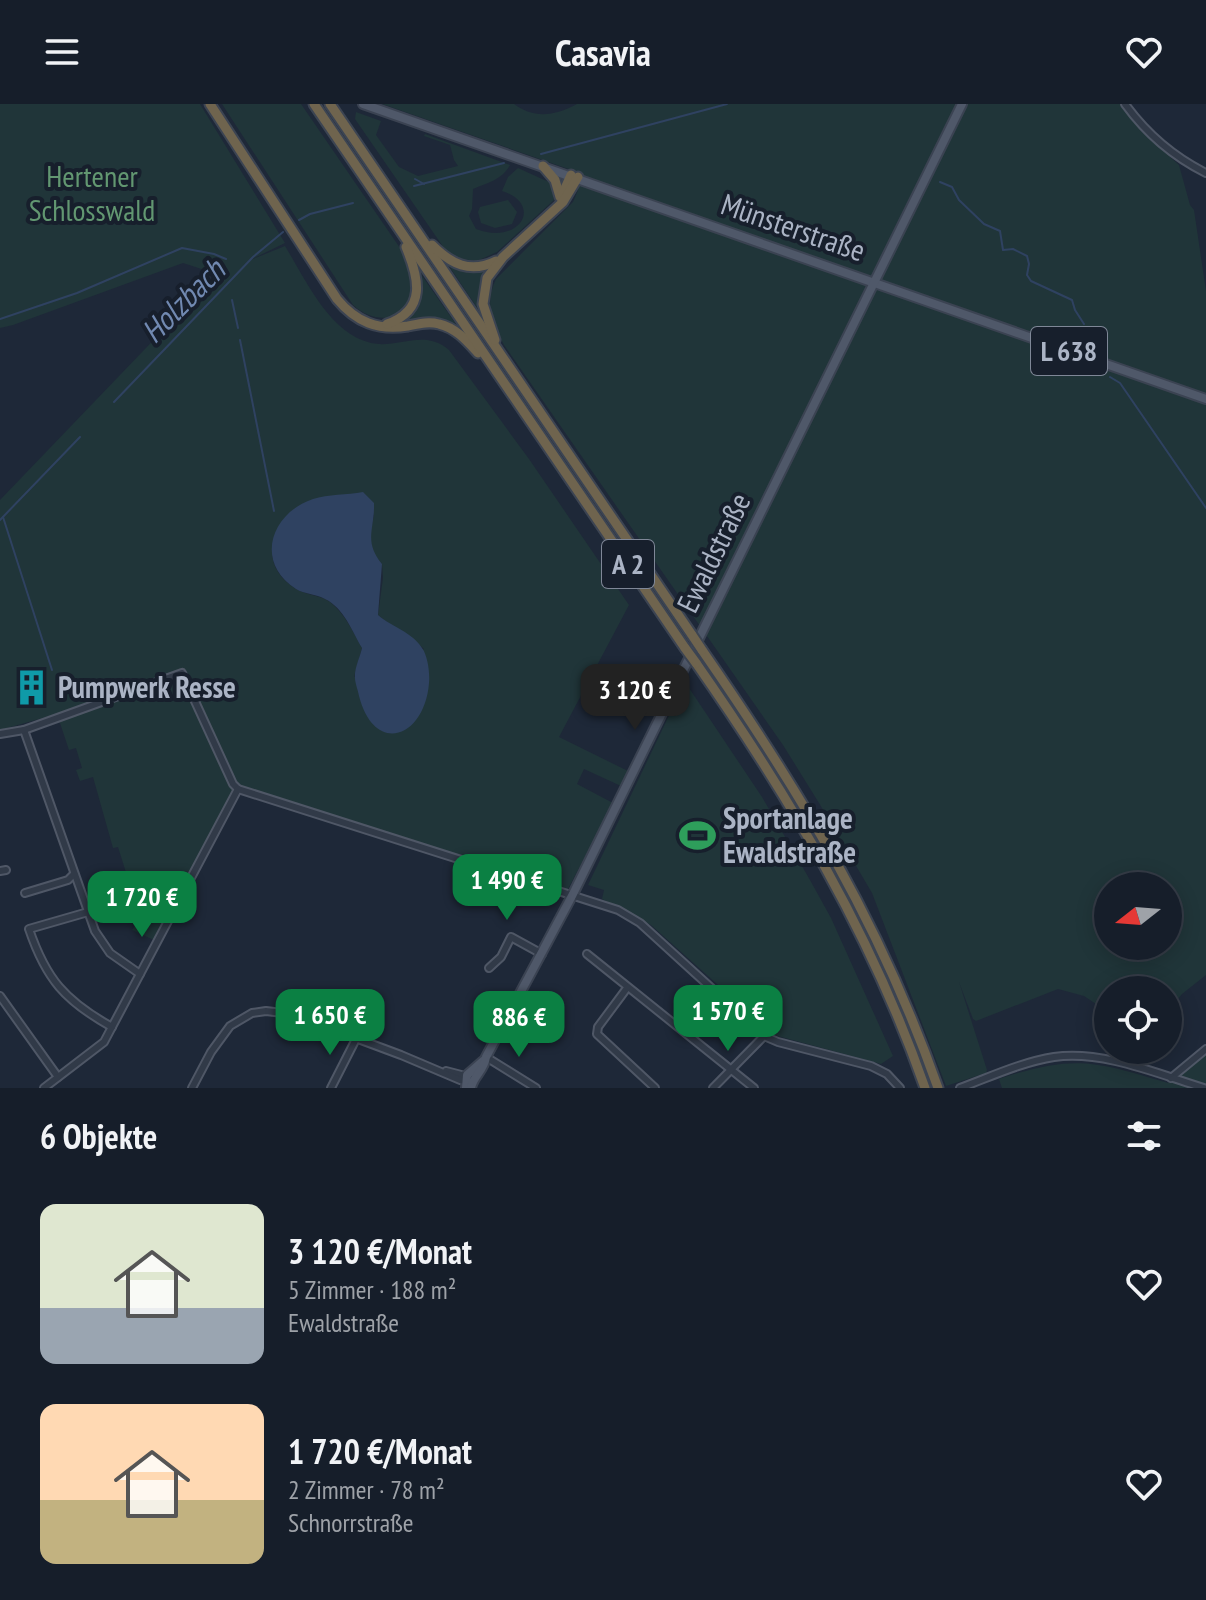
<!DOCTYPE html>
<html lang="de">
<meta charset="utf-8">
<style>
body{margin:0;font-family:"PT Sans Narrow",sans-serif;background:#232b36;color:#f1f3f6;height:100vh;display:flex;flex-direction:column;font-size:30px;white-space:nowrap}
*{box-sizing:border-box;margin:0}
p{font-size:26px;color:#9ea2a8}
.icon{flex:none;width:44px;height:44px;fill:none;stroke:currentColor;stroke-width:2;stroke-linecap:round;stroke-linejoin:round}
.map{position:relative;height:984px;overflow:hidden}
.panel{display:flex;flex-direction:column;background:#161e2a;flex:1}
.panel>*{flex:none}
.needle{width:52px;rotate:253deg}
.controls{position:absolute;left:1094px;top:768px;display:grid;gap:16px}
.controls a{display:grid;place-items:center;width:88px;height:88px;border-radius:50%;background:#161e2a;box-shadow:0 4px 20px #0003,0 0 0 2px #353c47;font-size:40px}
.price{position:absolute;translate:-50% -68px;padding:0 18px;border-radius:16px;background:#0b8043;color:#fff;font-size:26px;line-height:52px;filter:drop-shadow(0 2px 4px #0008)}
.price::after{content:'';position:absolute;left:50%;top:48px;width:24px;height:18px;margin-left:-12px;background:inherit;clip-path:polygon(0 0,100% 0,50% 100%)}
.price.on{background:#222;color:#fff}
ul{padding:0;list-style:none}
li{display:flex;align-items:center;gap:24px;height:200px;padding:0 40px}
li span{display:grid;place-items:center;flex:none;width:224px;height:160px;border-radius:16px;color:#555}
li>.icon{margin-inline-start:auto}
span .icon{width:96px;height:96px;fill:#fffc;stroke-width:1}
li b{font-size:34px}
h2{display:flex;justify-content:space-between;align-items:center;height:96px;padding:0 40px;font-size:34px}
header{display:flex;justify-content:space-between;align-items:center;height:104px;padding:0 40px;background:#161e2a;font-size:36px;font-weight:600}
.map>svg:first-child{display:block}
.green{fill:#203539;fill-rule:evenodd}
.water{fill:#2f4261}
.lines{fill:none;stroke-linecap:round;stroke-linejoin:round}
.stream{stroke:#2f4261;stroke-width:2}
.minor-casing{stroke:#4f5766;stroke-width:10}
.major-casing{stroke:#3b4352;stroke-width:12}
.highway-casing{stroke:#3c4452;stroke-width:13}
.minor{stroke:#313a48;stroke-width:6}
.major{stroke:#4f5869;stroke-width:8}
.highway{stroke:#6f644e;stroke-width:9}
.highway-bridge-casing{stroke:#3c4452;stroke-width:13;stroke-linecap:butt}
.highway-bridge{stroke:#6f644e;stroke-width:9}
.labels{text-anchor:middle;stroke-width:8;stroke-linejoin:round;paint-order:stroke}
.shield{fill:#171f2c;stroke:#7f8797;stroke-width:2}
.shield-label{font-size:28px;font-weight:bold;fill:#abb4c5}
.park-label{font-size:30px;fill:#629771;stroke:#171f2c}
.street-label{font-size:30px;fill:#abb4c5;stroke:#171f2c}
.poi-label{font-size:30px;font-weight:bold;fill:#abb4c5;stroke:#171f2c;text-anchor:start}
.water-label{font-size:32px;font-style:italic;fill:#7189b1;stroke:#171f2c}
</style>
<header><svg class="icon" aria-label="menu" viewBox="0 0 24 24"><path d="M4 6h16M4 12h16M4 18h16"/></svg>Casavia<svg class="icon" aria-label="heart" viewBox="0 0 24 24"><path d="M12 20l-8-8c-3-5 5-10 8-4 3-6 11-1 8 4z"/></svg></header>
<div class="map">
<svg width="1206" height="984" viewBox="0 0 1206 984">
<rect width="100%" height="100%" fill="#1e2838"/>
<g class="green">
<path d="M0,0H200L285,139L248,157L285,142C306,176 329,229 371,239C398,245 424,224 449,246L529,355L629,501L559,633L628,667L621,682L584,665L577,680L613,699L568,785L239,682L154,836L132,826L137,819L132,798L135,797L118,743L113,744L93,673L80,677L76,666L82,664L76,644L69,646L57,610L0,626V396L217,170L183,159L13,221L0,224ZM345,391L374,411L370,430L372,448L382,460L383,474L378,511C393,524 409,531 424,545L354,573L362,544C353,528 345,510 330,498C320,491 306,491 296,485C269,467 267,447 281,421C294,397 320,394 345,391Z"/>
<path d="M222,0H301L409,157C411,165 415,174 414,182C410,218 376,222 353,201Z"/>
<path d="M382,0H514C534,15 555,12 577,0H1120L1142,28L1179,61L1190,101L1194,106L1206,187V871L1182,890L1168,907V886H1108V908L1084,892L1058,885L976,917L973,915L959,878L987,966L986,969L946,982L872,789L819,699L783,641L504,241C492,218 484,199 496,175L573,98L578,86L580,69ZM1108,782H1168V842H1108Z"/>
<path d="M356,8L381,17L376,31L399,63L418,72L458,62L454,56L450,41L424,32L425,30L510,61C502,76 487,79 473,85L472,105L469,112L476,125C520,142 544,100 502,87L508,73L518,64L551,79L554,96L497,148L477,157L460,155L446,147L355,15Z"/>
<path d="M508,96L517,108L512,120L495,124L481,119L478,108L480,103Z"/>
<path d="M447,159L492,161L482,211Z"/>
<path d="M419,169H420L460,226L453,223L397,221L407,211Z"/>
<path d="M685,578L762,693L810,776L831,814L893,952L881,960L774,931L651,821L602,795L604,786L588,781Z"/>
<path d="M1206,950V984H1002L999,975C1074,950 1095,957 1168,979Z"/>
</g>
<path class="water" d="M363,388L374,399C375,425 363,437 382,460L378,511C392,523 412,528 422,544C428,552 430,570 429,579C425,633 375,653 359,592C358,586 355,579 355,574C354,565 360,553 362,544C352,527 344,504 325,495C316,490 304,490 296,485C254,458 271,409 313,395C328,390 347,391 363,388Z"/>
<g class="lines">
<g class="stream">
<path d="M541,50L727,0"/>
<path d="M415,75L424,80"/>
<path d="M940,78L952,83L959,96L984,120L1000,127L1003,146L1013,145L1027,152L1029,160L1027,171L1031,177L1072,196L1075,206L1084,220"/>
<path d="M414,82L504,59"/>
<path d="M299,116L310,110L353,99"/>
<path d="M232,196L238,224"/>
<path d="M0,215L77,189L182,144L214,150L226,155"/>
<path d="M1089,227L1095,243"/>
<path d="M240,236L274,407"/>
<path d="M1110,273L1120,279L1206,404"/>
<path d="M114,298L253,153L283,128"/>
<path d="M3,413L52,566"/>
<path d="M0,416L80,333"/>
</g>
<defs>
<g id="minor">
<path d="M1125,0C1146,29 1174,53 1206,69"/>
<path d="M24,626L95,827L110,849L140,870"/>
<path d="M0,630L24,626L182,569L233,680L238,685L618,806L640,819L764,932L778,938L871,962L887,970L900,984"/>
<path d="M0,767L6,766"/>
<path d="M25,789L68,776L74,770"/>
<path d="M88,808L29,825C46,875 65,897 112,923"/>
<path d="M587,850L754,984"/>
<path d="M489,864L501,853L511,833L542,850"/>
<path d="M627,884L598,923L597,930L655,984"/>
<path d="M0,892L58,973"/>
<path d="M486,953L536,984"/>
<path d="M446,967L469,973"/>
<path d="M1171,974L1206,945"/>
<path d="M44,984L104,938L238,685"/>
<path d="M192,984L211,948L230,922L252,909L266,907L291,910L401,951L460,976L468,977"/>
<path d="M331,984L356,935"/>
<path d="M713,984L764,932"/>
<path d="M960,984C990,973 1022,958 1054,953C1103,946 1158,970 1204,984"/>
</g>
<g id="major">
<path d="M363,0L1206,295"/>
<path d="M466,984L467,971L483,957"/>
<path d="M471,984C473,972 484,967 486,953L573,790L962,0"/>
</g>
<g id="highway">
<path d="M210,0L337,195C356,218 378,227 408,222C418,220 428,217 439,220C456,224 467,237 478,249"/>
<path d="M314,0L685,544"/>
<path d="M330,0L692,531"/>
<path d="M543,62L555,76L560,93"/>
<path d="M561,93L571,71"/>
<path d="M432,141C451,160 470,170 496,157"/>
<path d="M387,220C427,206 419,174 406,143"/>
<path d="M495,236L483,200L487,174L503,153L563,98L578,73"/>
<path d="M702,546C801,689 880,819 938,984"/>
<path d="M696,559C789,692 871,829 925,984"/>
</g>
</defs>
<use href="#minor" class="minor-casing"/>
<use href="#major" class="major-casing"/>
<use href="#highway" class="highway-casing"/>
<use href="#minor" class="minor"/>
<use href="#major" class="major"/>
<use href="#highway" class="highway"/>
<defs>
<g id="highway-bridge">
<path d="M692,531L702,546"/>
<path d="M685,544L696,559"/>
</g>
</defs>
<use href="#highway-bridge" class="highway-bridge-casing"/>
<use href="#highway-bridge" class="highway-bridge"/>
</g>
<defs>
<symbol id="building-bare" viewBox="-9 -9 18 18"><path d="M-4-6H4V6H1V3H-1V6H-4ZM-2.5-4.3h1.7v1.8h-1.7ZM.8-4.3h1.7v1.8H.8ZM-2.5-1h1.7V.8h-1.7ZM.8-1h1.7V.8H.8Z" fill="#0f9aa8" stroke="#171f2c" stroke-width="2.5" paint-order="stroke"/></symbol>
<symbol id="stadium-bare" viewBox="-9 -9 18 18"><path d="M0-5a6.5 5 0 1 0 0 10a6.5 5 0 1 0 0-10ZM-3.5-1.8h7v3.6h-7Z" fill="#2e9e5b" stroke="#171f2c" stroke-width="2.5" paint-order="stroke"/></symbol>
</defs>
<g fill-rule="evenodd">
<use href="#building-bare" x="6" y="558" width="51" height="51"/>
<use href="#stadium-bare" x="672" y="706" width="51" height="51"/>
</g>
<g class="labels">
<g class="shield">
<rect x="1031" y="223" width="76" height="48" rx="6"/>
<rect x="602" y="436" width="52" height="48" rx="6"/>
</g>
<g class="shield-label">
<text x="1069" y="257">L 638</text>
<text x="628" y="470">A 2</text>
</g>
<g class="park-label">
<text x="92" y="83">Hertener<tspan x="92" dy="34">Schlosswald</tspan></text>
</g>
<g class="street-label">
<text transform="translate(793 124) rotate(19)" y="10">Münsterstraße</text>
<text transform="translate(714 449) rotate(-64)" y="10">Ewaldstraße</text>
</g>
<g class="poi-label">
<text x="58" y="594">Pumpwerk Resse</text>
<text x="723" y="725">Sportanlage<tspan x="723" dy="34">Ewaldstraße</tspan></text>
</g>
<g class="water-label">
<text transform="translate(183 197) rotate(-45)" y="11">Holzbach</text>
</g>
</g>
</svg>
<div class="controls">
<a><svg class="needle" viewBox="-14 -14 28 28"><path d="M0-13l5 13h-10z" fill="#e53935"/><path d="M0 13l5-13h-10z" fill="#9ea2a8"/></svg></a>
<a><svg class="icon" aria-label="locate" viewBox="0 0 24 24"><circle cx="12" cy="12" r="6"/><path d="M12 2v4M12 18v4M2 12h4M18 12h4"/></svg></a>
</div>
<b class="price on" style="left:635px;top:628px">3 120 €</b>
<b class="price" style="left:507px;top:818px">1 490 €</b>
<b class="price" style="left:142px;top:835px">1 720 €</b>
<b class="price" style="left:728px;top:949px">1 570 €</b>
<b class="price" style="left:330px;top:953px">1 650 €</b>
<b class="price" style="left:519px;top:955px">886 €</b>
</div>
<section class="panel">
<h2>6 Objekte<svg class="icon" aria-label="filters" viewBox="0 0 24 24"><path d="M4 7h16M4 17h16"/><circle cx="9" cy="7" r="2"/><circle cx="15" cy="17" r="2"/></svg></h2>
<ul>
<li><span style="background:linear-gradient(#dfe7d0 65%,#9aa5b1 0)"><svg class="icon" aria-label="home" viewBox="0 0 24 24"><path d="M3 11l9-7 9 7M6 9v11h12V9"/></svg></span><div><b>3 120 €/Monat</b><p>5 Zimmer · 188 m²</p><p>Ewaldstraße</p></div><svg class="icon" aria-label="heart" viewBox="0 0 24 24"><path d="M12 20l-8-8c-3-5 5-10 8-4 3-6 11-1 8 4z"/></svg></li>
<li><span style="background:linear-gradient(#ffd9b3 60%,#c2b280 0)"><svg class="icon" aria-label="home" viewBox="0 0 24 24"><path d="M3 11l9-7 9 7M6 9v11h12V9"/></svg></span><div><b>1 720 €/Monat</b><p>2 Zimmer · 78 m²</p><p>Schnorrstraße</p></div><svg class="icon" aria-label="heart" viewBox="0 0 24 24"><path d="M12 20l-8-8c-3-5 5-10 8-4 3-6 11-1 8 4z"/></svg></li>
</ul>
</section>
